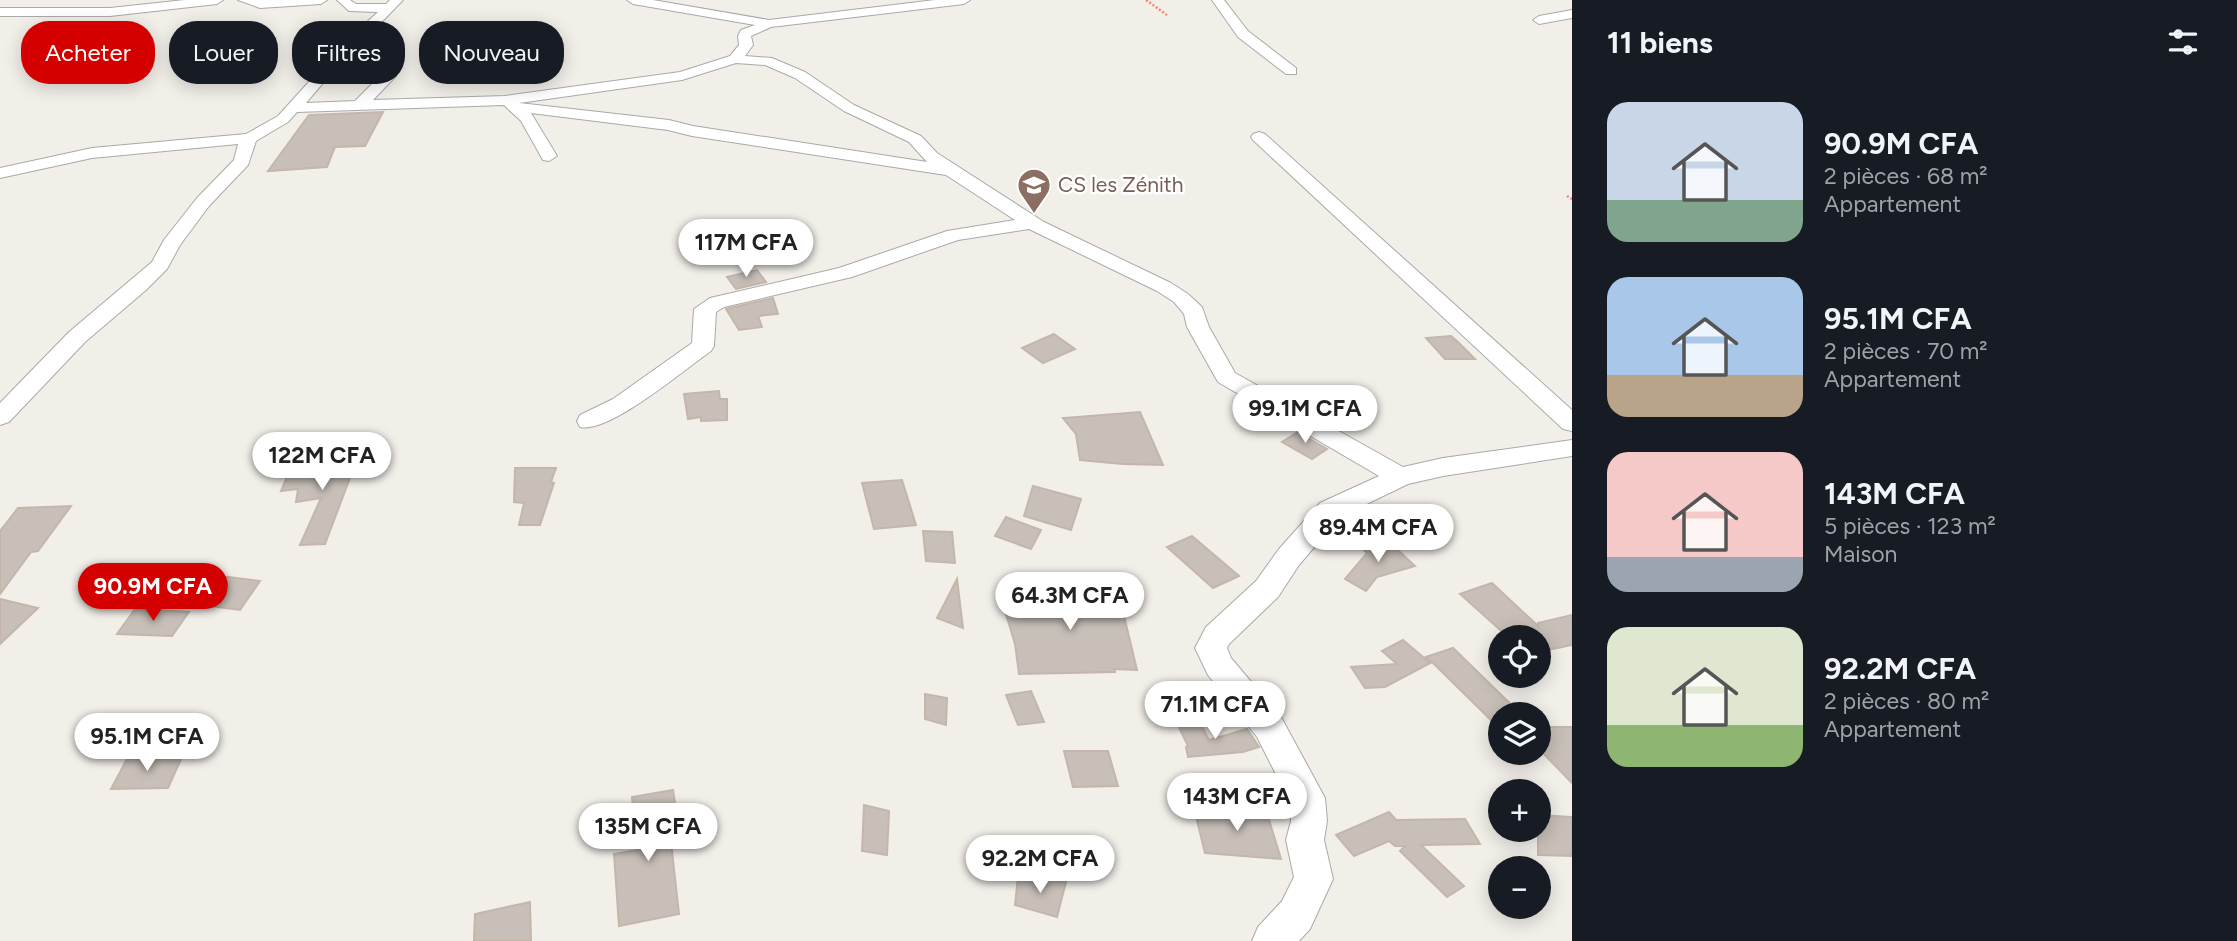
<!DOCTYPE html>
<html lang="fr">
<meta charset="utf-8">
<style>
body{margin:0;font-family:Figtree,sans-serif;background:#20242c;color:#f1f3f6;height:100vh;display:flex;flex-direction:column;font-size:26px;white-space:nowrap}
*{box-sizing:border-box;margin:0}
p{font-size:23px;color:#9ea1a6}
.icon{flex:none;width:38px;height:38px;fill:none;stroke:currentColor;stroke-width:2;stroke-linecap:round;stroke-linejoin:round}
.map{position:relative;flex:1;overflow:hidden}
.drawer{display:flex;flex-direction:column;background:#171b24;width:665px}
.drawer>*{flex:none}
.hud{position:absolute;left:21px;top:21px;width:665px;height:63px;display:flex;gap:14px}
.controls{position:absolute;left:1488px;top:625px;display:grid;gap:14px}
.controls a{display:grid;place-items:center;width:63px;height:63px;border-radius:50%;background:#171b24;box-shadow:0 4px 18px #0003;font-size:35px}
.price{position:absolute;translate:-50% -60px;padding:0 16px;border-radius:24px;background:#fff;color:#222;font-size:23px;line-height:46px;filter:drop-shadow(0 2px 4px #0008)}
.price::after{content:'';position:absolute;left:50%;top:42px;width:21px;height:16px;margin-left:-10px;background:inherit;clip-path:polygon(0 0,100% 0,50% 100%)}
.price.selected{background:#d40000;color:#fff}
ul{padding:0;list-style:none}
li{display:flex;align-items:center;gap:21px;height:175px;padding:0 35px}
li span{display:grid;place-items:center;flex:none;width:196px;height:140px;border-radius:21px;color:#555}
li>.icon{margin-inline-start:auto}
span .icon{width:84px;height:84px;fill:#fffc;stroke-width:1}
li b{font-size:30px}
h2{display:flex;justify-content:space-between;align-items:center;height:84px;padding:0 35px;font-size:30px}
.chip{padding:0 24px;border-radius:28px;background:#171b24;box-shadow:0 4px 18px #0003;font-size:24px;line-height:63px}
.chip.selected{background:#d40000;color:#fff}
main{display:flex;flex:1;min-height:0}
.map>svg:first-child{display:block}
.building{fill:#c7bfb8;stroke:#c4b6ab;stroke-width:2}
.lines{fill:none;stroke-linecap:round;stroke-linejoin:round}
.minor-casing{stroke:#a9a9a9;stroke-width:2}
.path{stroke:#fa8072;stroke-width:2.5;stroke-dasharray:2 2;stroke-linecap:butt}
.minor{fill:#fff;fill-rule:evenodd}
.labels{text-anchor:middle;stroke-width:5;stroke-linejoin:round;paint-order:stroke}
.far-education-label{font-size:21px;fill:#785e54;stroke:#fff;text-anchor:start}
</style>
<main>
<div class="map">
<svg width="1572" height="941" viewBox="0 0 1572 941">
<rect width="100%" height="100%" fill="#f2efe9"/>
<g class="building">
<path d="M383,112L365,146L335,147L327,167L268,171L309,115Z"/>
<path d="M757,270L766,282L736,289L727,277Z"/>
<path d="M773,298L778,314L758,316L762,327L739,330L726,309Z"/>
<path d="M1054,334L1075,349L1043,363L1022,348Z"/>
<path d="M1451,336L1457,341L1475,359H1445L1426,338Z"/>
<path d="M719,391L720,399H727V420L701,421V417L688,419L684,394Z"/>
<path d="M1140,412L1163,465L1123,464L1080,460L1076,434L1063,418Z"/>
<path d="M1298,432L1327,449L1312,459L1282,442Z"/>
<path d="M344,447L359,454L325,544L300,545L321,498L296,502L298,489L281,491L292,465L337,463Z"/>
<path d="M515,468H556L551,482L554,483L540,525H519L524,503L514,502Z"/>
<path d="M902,480L916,525L874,529L862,483Z"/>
<path d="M1033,486L1081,499L1071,530L1024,516Z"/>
<path d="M71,506L38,551L31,552L0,594V531L18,508Z"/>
<path d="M1006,517L1041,530L1031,549L995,536Z"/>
<path d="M923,531L952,532L955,563L926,561Z"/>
<path d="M1192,536L1239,576L1213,588L1167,547Z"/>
<path d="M1387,540L1415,566L1377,577L1366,591L1345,579L1367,553L1361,547Z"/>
<path d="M223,577H228L260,581L240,610L202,605Z"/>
<path d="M957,579L963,628L937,618Z"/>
<path d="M1492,583L1538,626V623L1572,615V645L1538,652V637H1508L1460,594Z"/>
<path d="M1051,585L1118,591L1137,670L1114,669L1115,672L1019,674L1015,644L1000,594L1053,596Z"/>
<path d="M0,599L38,608L0,644Z"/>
<path d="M135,609L189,612L172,636L117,634Z"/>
<path d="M1403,640L1429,662H1431L1426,657L1453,648L1521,714H1500V729L1432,662L1385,687L1365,688L1351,667L1397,664L1382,651Z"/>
<path d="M1031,691L1044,722L1018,725L1006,695Z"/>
<path d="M925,694L947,698L946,725L925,719Z"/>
<path d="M1199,721L1209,740L1247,729L1259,747L1243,752L1188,757L1186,747L1188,746L1177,723Z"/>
<path d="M1538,727H1572V783L1538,748Z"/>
<path d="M1064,751H1108L1118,786L1073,787Z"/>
<path d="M182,757L168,788L111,789L127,759Z"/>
<path d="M673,790L678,822L669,824L679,914L619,926L614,854L637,850L632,797Z"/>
<path d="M864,805L889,811L887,855L862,851Z"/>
<path d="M1194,808L1267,813L1281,859L1205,853Z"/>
<path d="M1389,812L1396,820L1465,819L1480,844L1421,845L1464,886L1447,897L1400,851L1405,846H1395L1389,841L1354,856L1336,835Z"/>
<path d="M1538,815L1572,817V856L1538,855Z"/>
<path d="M1018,876L1066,882L1057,917L1015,905Z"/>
<path d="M530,902L531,941H474L475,914Z"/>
</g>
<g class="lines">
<defs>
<g id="minor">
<path d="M185,0H223L217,4L110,16H0V8H110Z"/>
<path d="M238,0H327L321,4L260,8Z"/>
<path d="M337,0H350L356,4H386L390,0H403L336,69L396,70V76L373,100L505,96L680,72L730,56L739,45L738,36L741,30L755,25L633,4L627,0H653L769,20L935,0H970L964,4L771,27L751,36L753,45L745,56L772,58L805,72L854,105L921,136L937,153L1044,222L1171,283L1188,294L1202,307L1209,327L1235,373L1403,467L1443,458L1572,440V456L1443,476L1408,484L1340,517L1299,565L1278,597L1229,644L1227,648L1231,658L1281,717L1325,798L1327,821L1324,840L1333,879L1310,929L1299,941H1252L1258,927L1282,901L1294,877L1286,840L1291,821L1289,800L1257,737L1208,675L1195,648L1206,627L1256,581L1279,549L1320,503L1379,476L1218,382L1187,327L1184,314L1174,302L1157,291L1029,229L958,240L852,277L724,307L716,312L714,346L711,351C685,369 609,434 580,427L577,421L580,415L613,399L692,343L694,309L710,298L839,268L947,231L1015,220L946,175L692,136L668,130L531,113L557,156L549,161L543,160L521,121L504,105L297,112L288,122L256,141L248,165L209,206L180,245L167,269L146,290L85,342L9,422L0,425V403L69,332L152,262L164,240L197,198L234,160L238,144L92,158L0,178V168L92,148L246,134L278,116L344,43L378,12L349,11ZM736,63L765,65L795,78L844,111L909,142L927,162L693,126L669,120L519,103L682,80ZM328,77H379L355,101L306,103Z"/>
<path d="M1212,0H1224L1248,31L1296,68V74H1286L1238,37Z"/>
<path d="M1572,10V18L1539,24L1533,20L1539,16Z"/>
<path d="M1259,132L1265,134L1572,410V431L1563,429L1253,140L1251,137L1253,134Z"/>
</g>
</defs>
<use href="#minor" class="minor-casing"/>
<g class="path">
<path d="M1146,0L1167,15"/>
<path d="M1567,196L1572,199"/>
</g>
<use href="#minor" class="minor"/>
</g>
<defs>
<symbol id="school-pin" viewBox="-11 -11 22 30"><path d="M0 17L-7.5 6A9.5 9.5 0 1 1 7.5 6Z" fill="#8d6e63" stroke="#fff"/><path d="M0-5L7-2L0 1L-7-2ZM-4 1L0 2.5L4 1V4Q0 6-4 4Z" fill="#fff"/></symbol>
</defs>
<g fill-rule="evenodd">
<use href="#school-pin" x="1015" y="166" width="38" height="52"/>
</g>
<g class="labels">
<g class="far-education-label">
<text x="1058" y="192">CS les Zénith</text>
</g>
</g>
</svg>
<div class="controls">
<a><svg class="icon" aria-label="locate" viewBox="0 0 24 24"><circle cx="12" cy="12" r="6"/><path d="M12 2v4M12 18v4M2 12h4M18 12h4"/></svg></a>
<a><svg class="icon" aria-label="layers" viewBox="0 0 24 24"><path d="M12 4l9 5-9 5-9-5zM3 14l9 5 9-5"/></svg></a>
<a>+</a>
<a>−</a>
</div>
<b class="price" style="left:746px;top:279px">117M CFA</b>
<b class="price" style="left:1305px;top:445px">99.1M CFA</b>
<b class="price" style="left:322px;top:492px">122M CFA</b>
<b class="price" style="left:1378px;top:564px">89.4M CFA</b>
<b class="price selected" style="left:153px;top:623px">90.9M CFA</b>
<b class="price" style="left:1070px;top:632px">64.3M CFA</b>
<b class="price" style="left:1215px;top:741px">71.1M CFA</b>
<b class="price" style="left:147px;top:773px">95.1M CFA</b>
<b class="price" style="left:1237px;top:833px">143M CFA</b>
<b class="price" style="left:648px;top:863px">135M CFA</b>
<b class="price" style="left:1040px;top:895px">92.2M CFA</b>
<div class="hud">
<a class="chip selected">Acheter</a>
<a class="chip">Louer</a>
<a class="chip">Filtres</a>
<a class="chip">Nouveau</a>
</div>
</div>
<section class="drawer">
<h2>11 biens<svg class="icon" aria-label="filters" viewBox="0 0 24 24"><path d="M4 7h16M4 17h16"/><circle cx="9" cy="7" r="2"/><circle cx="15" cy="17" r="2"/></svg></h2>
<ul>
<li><span style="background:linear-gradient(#c9d6e8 70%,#7fa58c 0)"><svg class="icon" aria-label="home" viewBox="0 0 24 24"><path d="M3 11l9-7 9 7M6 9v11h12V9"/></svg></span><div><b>90.9M CFA</b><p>2 pièces · 68 m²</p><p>Appartement</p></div></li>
<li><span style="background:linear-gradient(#a9c7e8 70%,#b9a48a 0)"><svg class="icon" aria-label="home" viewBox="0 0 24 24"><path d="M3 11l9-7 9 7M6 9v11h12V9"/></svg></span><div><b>95.1M CFA</b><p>2 pièces · 70 m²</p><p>Appartement</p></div></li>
<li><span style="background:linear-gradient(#f6c9c9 75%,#9aa5b1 0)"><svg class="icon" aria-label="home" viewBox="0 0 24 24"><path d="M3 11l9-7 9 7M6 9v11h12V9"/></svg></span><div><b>143M CFA</b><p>5 pièces · 123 m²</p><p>Maison</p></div></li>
<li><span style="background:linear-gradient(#dfe7d0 70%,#8fb573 0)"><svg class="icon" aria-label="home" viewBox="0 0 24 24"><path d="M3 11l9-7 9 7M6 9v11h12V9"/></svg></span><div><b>92.2M CFA</b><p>2 pièces · 80 m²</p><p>Appartement</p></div></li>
</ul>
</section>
</main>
